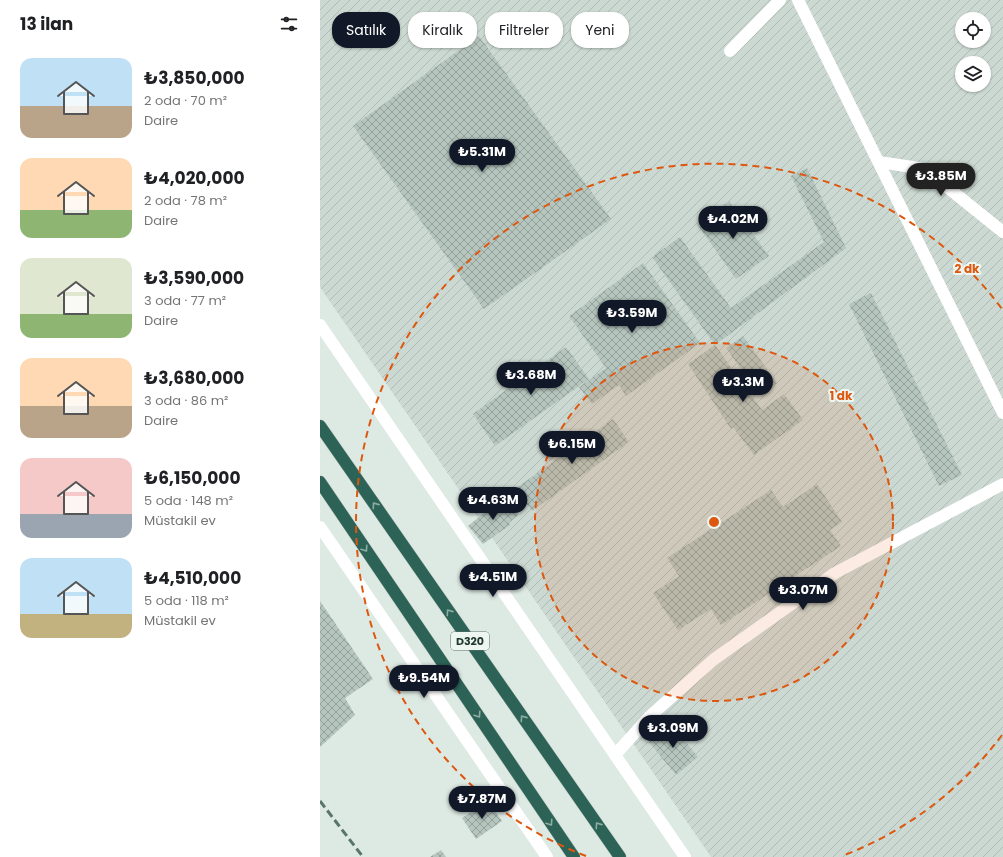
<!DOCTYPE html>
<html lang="tr">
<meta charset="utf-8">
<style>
body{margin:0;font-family:Poppins,sans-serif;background:#f2f2f2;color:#202124;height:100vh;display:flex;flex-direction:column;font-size:15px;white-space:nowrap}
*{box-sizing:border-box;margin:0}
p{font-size:13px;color:#757577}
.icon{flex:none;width:22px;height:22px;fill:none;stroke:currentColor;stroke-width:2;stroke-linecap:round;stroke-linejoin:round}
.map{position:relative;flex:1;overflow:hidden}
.details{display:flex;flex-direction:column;background:#fff;width:320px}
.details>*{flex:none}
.guide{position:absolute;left:12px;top:12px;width:380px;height:36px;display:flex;gap:8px}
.buttons{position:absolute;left:635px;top:12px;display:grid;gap:8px}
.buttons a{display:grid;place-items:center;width:36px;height:36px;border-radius:50%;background:#fff;box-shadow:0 1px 3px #0004;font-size:20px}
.price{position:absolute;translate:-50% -34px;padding:0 9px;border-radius:14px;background:#111827;color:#fff;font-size:13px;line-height:26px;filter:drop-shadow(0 1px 2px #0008)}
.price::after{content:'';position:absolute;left:50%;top:24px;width:12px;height:9px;margin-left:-6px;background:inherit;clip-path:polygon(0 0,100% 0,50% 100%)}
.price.selected{background:#222;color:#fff}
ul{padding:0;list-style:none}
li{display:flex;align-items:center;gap:12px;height:100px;padding:0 20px}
li span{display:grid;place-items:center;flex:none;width:112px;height:80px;border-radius:12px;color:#555}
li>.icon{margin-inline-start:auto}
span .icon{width:48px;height:48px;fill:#fffc;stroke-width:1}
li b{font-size:17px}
h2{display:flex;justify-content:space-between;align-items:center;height:48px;padding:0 20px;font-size:17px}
.chip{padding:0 14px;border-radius:16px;background:#fff;box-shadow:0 1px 3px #0004;font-size:14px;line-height:36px}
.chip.selected{background:#111827;color:#fff}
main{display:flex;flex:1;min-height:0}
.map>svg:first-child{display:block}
.industrial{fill:url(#industrial-furrows);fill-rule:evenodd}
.building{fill:url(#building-cross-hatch)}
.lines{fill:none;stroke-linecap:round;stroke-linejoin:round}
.highway-casing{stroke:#bcc3c1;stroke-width:13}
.minor{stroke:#fff;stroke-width:12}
.highway{stroke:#2c6356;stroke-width:12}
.rail{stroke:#59746c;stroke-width:3;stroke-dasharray:8 4;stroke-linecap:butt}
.oneway{stroke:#8daca4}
.ring{fill:none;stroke:#de570e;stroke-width:2;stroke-dasharray:7 5}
.labels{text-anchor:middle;stroke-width:4;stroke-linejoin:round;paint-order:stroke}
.shield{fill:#eef6f1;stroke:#5e716a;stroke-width:1}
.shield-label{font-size:11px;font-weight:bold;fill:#203830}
.centre{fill:#de570e;stroke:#eef6f1;stroke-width:2}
.ring-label{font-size:12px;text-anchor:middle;font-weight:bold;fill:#de570e;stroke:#eef6f1;stroke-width:4;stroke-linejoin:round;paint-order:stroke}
</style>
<main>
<section class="details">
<h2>13 ilan<svg class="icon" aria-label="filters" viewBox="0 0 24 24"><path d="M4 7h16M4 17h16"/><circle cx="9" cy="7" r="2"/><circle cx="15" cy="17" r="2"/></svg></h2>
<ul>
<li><span style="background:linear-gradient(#bfe0f5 60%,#b9a48a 0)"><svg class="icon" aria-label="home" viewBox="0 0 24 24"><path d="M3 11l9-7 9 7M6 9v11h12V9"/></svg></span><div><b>₺3,850,000</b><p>2 oda · 70 m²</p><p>Daire</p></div></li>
<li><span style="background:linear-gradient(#ffd9b3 65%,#8fb573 0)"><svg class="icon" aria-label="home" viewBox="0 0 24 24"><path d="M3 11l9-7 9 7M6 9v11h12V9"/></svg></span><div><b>₺4,020,000</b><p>2 oda · 78 m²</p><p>Daire</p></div></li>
<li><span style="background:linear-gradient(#dfe7d0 70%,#8fb573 0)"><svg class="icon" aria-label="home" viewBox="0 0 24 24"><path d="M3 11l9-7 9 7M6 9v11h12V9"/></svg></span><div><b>₺3,590,000</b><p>3 oda · 77 m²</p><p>Daire</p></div></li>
<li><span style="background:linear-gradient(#ffd9b3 60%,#b9a48a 0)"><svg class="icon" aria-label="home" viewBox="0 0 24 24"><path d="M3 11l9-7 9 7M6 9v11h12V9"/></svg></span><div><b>₺3,680,000</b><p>3 oda · 86 m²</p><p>Daire</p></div></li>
<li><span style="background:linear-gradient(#f6c9c9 70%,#9aa5b1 0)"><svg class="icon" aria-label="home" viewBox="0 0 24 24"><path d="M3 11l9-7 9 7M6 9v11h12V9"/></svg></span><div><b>₺6,150,000</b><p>5 oda · 148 m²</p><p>Müstakil ev</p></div></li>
<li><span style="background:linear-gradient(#bfe0f5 70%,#c2b280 0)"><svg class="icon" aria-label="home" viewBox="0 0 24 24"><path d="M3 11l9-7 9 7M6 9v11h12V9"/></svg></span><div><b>₺4,510,000</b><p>5 oda · 118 m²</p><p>Müstakil ev</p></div></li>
</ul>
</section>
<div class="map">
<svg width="683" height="857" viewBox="0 0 683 857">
<defs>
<pattern id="industrial-furrows" width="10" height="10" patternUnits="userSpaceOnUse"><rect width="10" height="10" fill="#ccd9d2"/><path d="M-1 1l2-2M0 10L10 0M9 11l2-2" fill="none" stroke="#afbbb5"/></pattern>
<pattern id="building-cross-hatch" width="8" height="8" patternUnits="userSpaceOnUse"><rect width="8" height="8" fill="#b6c6bf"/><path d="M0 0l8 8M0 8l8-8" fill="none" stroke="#94a29c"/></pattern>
</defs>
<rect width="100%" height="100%" fill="#dde9e3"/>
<path class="industrial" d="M0,0H683V857H391L0,287ZM642,19H664V41H642ZM642,63H664V85H642Z"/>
<g class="building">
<path d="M159,36L291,219L164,309L33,126Z"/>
<path d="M487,168L526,248L395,345L332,257L360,237L411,308L504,242L471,176Z"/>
<path d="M409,201L449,256L416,279L377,224Z"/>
<path d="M323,263L380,343L306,396L299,385L272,404L259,387L286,368L249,316Z"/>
<path d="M551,293L642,475L619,486L529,304Z"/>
<path d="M423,336L457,383L440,395L406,348Z"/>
<path d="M395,345L442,410L464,394L483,420L434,455L413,427L411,429L368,364Z"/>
<path d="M246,347L269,379L175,446L153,414Z"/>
<path d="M293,419L309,442L212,511L195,489Z"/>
<path d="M497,484L522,522L510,530L521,546L401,625L391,609L358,630L333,593L359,576L347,558L451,490L463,507Z"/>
<path d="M183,497L198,515L189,523L190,525L163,544L148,526Z"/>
<path d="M0,601L53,679L25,698L35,715L0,747Z"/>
<path d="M350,723L378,757L356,775L328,741Z"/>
<path d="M168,801L182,821L156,839L142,818Z"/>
<path d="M121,850L126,857H110Z"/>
</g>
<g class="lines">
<defs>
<g id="highway">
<path d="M0,426L300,857"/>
<path d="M0,482L254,857"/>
</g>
</defs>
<use href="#highway" class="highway-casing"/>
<g class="minor">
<path d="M478,0L683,413"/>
<path d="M410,51L460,0"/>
<path d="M559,162L599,168L622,183L683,232"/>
<path d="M0,325L365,857"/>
<path d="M0,527L227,857"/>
<path d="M295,755L329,717L393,660L515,573L683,484"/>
</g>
<use href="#highway" class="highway"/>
<path class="rail" d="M0,801L43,857"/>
</g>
<defs><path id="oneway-chevron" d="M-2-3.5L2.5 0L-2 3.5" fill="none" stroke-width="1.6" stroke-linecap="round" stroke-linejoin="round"/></defs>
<g class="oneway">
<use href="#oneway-chevron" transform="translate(55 505) rotate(-125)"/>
<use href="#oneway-chevron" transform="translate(45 549) rotate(56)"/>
<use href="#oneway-chevron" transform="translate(129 612) rotate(-125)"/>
<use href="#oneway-chevron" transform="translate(158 715) rotate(56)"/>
<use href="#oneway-chevron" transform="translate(203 718) rotate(-125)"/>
<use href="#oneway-chevron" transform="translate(230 823) rotate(56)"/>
<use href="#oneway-chevron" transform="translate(278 825) rotate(-125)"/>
</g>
<circle cx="394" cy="522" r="179" fill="#de570e" fill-opacity=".12"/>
<g class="ring">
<circle cx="394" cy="522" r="179"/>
<path d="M682 735A358 358 0 0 1 522 856M266 856A358 358 0 1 1 682 309"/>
</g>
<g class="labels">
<rect class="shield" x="131" y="632" width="38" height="18" rx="3"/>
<g class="shield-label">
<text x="150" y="645">D320</text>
</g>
</g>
<circle cx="394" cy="522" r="6" class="centre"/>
<g class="ring-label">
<text x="647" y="273">2 dk</text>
<text x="521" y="400">1 dk</text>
</g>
</svg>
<div class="buttons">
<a><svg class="icon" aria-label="locate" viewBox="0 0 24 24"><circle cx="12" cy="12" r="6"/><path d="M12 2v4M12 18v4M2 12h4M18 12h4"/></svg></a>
<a><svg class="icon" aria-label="layers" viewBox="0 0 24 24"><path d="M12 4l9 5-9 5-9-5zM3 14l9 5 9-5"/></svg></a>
</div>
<b class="price" style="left:162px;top:173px">₺5.31M</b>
<b class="price selected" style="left:621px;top:197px">₺3.85M</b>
<b class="price" style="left:413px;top:240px">₺4.02M</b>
<b class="price" style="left:312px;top:334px">₺3.59M</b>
<b class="price" style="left:211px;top:396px">₺3.68M</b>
<b class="price" style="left:423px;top:403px">₺3.3M</b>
<b class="price" style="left:252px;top:465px">₺6.15M</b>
<b class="price" style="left:173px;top:521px">₺4.63M</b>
<b class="price" style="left:173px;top:598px">₺4.51M</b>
<b class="price" style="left:483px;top:611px">₺3.07M</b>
<b class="price" style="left:104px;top:699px">₺9.54M</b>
<b class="price" style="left:353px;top:749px">₺3.09M</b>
<b class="price" style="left:162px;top:820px">₺7.87M</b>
<div class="guide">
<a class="chip selected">Satılık</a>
<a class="chip">Kiralık</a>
<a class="chip">Filtreler</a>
<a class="chip">Yeni</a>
</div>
</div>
</main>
